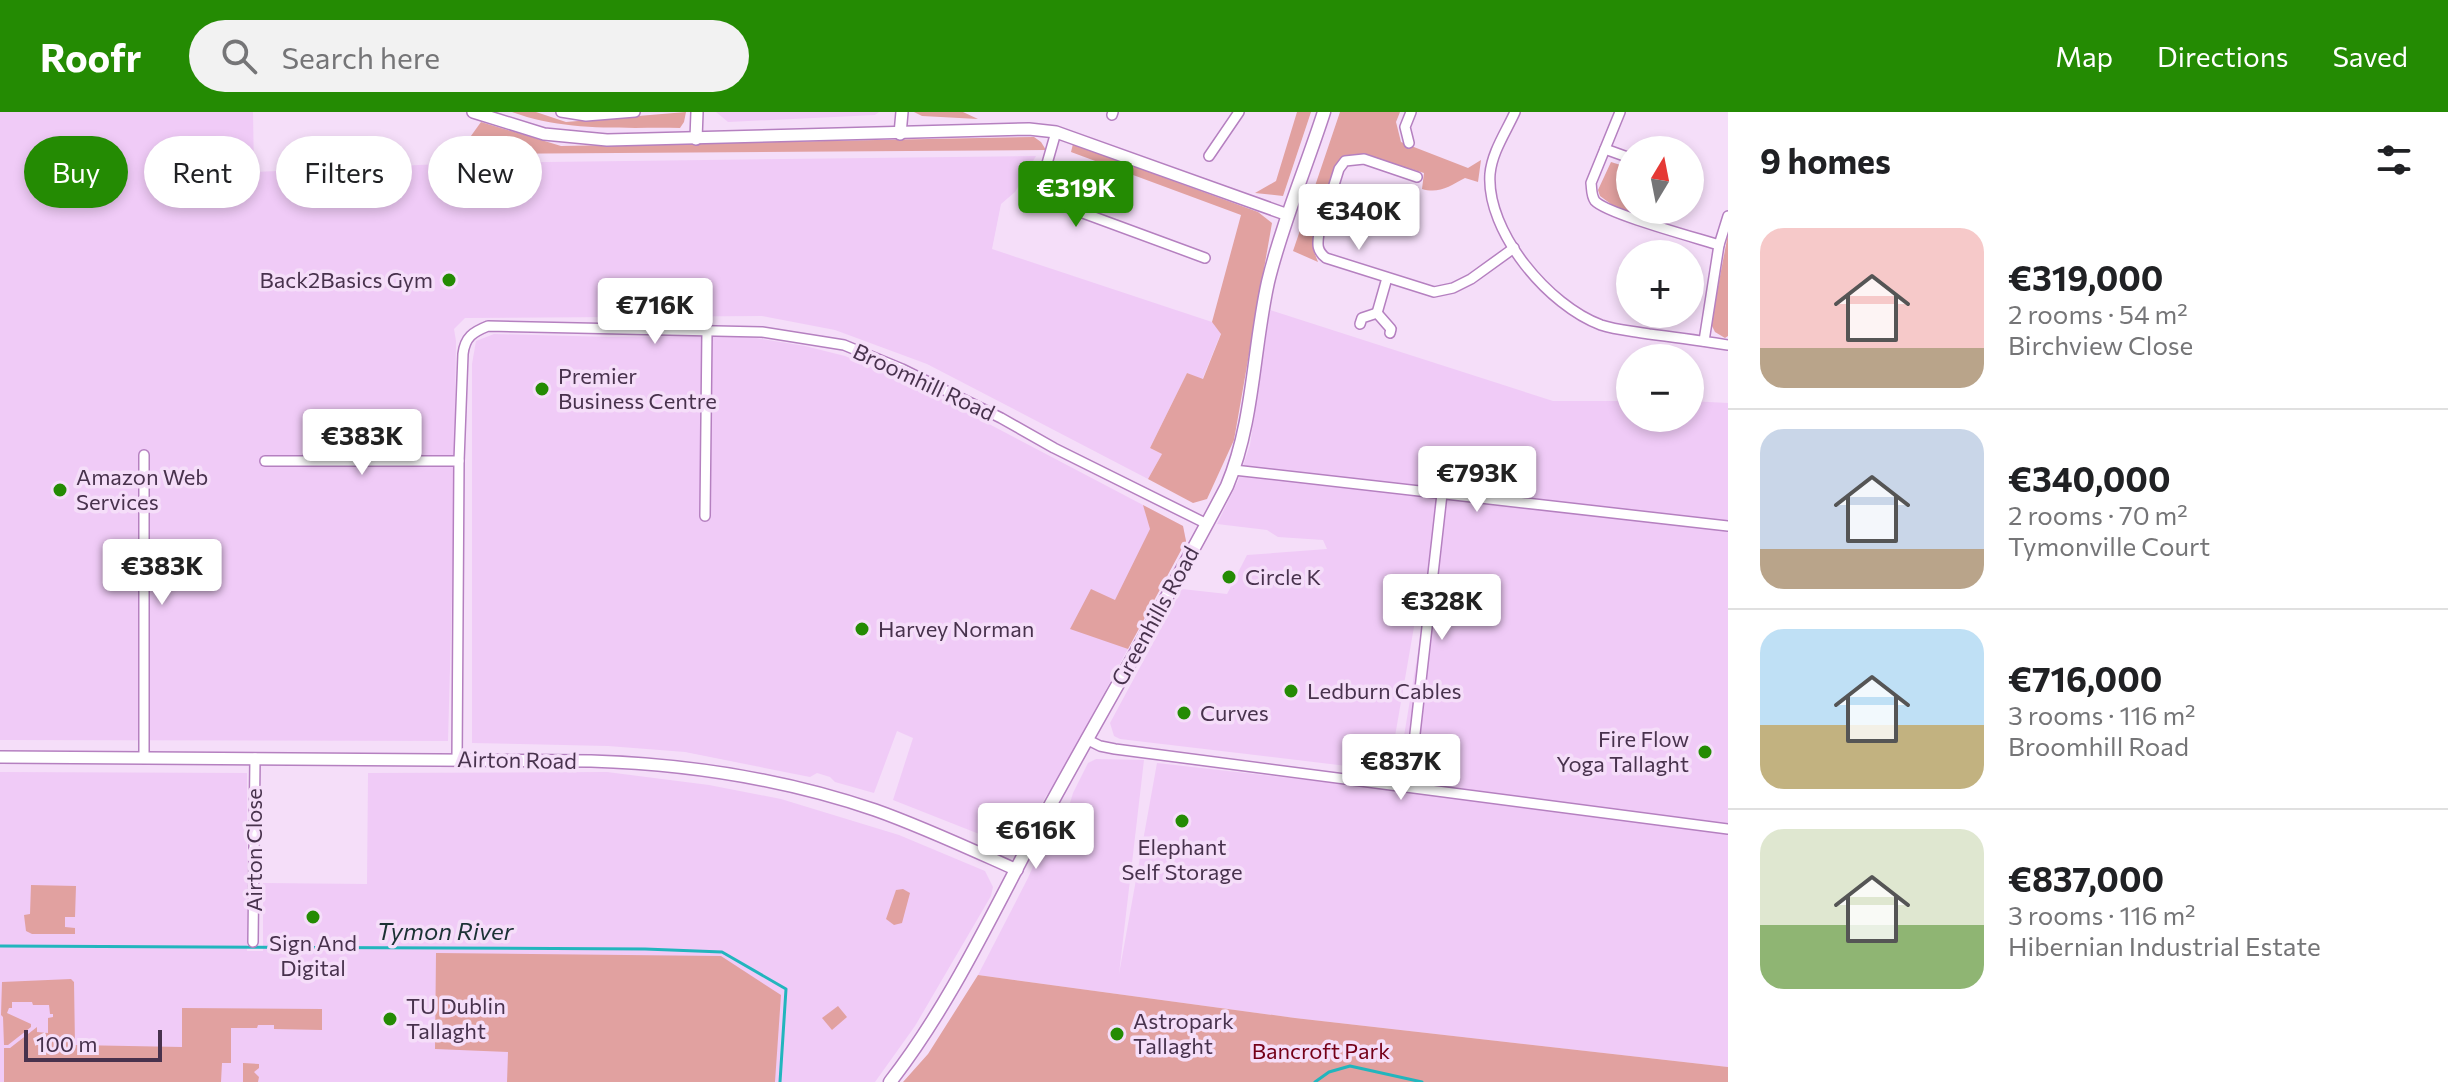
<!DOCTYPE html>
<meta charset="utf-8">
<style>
body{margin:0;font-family:Commissioner,sans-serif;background:#f2f2f2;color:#202124;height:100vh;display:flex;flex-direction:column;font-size:30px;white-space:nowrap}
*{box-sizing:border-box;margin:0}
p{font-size:26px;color:#757577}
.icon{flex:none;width:44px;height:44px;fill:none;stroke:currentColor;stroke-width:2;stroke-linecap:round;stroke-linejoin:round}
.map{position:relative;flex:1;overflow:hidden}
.sheet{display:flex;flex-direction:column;background:#fff;width:720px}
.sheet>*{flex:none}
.top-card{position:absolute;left:24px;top:24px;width:760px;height:72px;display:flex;gap:16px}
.needle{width:52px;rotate:10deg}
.tools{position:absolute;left:1616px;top:24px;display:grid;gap:16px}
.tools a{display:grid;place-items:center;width:88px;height:88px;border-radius:50%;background:#fff;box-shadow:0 4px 12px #0003;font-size:40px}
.scale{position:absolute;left:24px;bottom:20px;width:138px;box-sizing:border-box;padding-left:8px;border:4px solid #48324d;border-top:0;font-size:22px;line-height:28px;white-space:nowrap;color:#48324d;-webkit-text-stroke:6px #f5def9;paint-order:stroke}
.price{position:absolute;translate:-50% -68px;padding:0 18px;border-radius:8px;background:#fff;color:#222;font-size:26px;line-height:52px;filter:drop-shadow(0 2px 4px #0008)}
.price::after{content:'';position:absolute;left:50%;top:48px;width:24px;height:18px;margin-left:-12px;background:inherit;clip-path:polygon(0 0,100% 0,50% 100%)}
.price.active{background:#248b03;color:#fff}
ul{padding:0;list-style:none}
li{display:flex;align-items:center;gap:24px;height:200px;padding:0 32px}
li+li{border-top:2px solid #e0e0e0}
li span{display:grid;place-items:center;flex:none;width:224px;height:160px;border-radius:24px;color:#555}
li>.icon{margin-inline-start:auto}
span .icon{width:96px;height:96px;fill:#fffc;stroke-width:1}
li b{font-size:34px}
h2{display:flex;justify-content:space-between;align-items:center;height:96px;padding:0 32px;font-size:34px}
.tag{padding:0 28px;border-radius:36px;background:#fff;box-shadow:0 4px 12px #0003;font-size:28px;line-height:72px}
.tag.active{background:#248b03;color:#fff}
header{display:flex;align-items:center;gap:48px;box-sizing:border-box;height:112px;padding:0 40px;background:#248b03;color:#fff}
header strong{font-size:38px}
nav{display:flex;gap:44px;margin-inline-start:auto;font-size:28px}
.search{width:560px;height:72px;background:#f2f2f2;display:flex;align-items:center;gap:20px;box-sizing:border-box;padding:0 28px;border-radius:44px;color:#757577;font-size:30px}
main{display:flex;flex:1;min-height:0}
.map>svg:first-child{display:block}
.built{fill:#f0cbf7}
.green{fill:#e1a1a0}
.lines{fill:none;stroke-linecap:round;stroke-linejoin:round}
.stream{stroke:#22b5bd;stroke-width:3}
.minor-casing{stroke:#b580c0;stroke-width:12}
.tertiary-casing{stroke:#b580c0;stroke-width:14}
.secondary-casing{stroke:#b580c0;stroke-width:15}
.minor{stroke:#fff;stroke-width:9}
.tertiary{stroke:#fff;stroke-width:11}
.secondary{stroke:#fff;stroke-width:12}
.poi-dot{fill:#248b03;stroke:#f5def9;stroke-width:3}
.labels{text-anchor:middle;stroke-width:7;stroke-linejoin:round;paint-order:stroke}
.poi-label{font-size:22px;fill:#48324d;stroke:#f5def9;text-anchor:start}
.street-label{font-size:22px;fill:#48324d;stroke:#f5def9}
.park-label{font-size:22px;fill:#750018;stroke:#f5def9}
.water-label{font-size:24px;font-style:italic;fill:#1b3234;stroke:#f5def9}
</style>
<header>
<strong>Roofr</strong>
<div class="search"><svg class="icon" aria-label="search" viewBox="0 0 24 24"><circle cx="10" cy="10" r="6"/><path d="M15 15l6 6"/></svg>Search here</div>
<nav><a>Map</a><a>Directions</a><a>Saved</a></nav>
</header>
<main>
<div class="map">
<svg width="1728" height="970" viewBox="0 0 1728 970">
<rect width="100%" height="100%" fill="#f5def9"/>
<g class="built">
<path d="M0,0H253L254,60L466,51L1036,44L1015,80L1001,92L992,137L1212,210L1221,221L1202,268L1187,261L1150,336L1162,342L1148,367L927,252L835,218L762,204L465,206L454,217L456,229L453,447L448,629L0,628Z"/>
<path d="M716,0H879L875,3L728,10Z"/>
<path d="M1270,198L1553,289H1630V306H1690V289L1728,291V955L1295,906L978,863L1028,766L1045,727L1058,713L1070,691L1073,681L1088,651L1096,647L1144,648L1119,862L1157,651L1395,678L1423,510L1415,509L1389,659L1120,627L1114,624L1110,611L1182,477L1227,482L1247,443L1327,437L1323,428L1278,425L1267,418L1217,412L1238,369L1250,333Z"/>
<path d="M494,222L610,225L738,223L805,234L845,244L911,271L1183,414L1186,429L1054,674L1046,684L1028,716L1021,732L1007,733L893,688L913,626L897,619L874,681L835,670L830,665L817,661L810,665L685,640L608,634L472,631V252L476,229Z"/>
<path d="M0,660L247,661V839H263V771L367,772L368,661L607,660L709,673L781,687L899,723L985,759L993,775L991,784L915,914L875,970H0Z"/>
</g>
<g class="green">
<path d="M512,0H536L566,10L686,0L684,10L680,16C624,15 566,20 512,0Z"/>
<path d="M914,0H963L978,7L922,4Z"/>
<path d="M1297,0H1311L1283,84L1255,81L1276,69Z"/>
<path d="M1340,0H1400L1396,10L1401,30L1468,56L1481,48L1478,70L1465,66C1450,74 1439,82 1422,77L1424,61L1362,42L1344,45L1337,52L1314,125L1313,137L1318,150L1293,139Z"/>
<path d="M481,10L561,34L1034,25L1041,30L1046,38L458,42Z"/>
<path d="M1073,32L1258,100L1272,111L1234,328L1207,387L1193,391L1148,367L1162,342L1150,336L1187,261L1203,267L1221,222L1212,210L1241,103L1071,40Z"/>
<path d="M1611,50L1630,56V98H1668L1665,112L1615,95L1600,84L1598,78Z"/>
<path d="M1728,122V224L1725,226L1715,220L1711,212Z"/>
<path d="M1143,393L1183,414L1186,429L1128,537L1070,517L1091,477L1115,488L1150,417Z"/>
<path d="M31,773L76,774L75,805H65V815L75,816V822H32L26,819L24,803L30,802Z"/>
<path d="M903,777L910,781L902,811L894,813L886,807L896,778Z"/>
<path d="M436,841L721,844L781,883L775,970H507L508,940L435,937Z"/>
<path d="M978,863L1295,906L1728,955V970H903L928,942Z"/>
<path d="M71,867L74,870L75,933L182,935V896L322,897V918L274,917V913H258L257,916H231V951H222L221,970H4V936H10L37,915V920L48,921V906L53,905V902H50L49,893H33L32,890H12V896H9L7,901L31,912V915L8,933H4L3,905L1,903L2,870Z"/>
<path d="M838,894L847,905L832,918L822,906Z"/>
<path d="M243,951L259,952V956L254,960L259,965L258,970H243Z"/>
</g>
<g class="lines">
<g class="stream">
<path d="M0,834L645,837L722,840L786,877L780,970"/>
<path d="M1315,970L1329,960L1350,954L1422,970"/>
</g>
<defs>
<g id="minor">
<path d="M561,0L586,4L635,0"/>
<path d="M1515,0C1506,20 1492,40 1490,62C1486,120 1549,194 1601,213C1616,218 1633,219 1649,222C1675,225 1702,229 1728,233"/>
<path d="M1620,0L1591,71C1592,78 1591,83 1595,89C1607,102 1697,126 1719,133"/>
<path d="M1112,3L1113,0"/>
<path d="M1056,20L1040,76L1045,87L1205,146"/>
<path d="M1409,31L1405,15L1411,0"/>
<path d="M1605,37L1630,46"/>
<path d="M1209,44L1239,0"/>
<path d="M1417,65L1364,47L1345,49L1339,57L1319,121C1317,133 1317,139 1326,146L1434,180L1453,176L1471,167L1514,136"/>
<path d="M1377,201L1387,166"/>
<path d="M1360,212L1362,206L1377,201L1391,217L1390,221"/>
<path d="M1704,229L1719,133L1728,104"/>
<path d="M265,349H459"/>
<path d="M1234,358L1728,414"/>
<path d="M705,404L707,218"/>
<path d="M1086,627L1100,634L1115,637L1728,717"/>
<path d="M144,646V343"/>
<path d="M457,648L459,349L463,242C465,225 473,220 488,214L762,220L844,233L902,257L1001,306L1054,336L1207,412"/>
<path d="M1409,675L1442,382"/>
<path d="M253,830L255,646"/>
</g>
<g id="tertiary">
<path d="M473,0L544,22L607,28L1029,17L1056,20L1288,103"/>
<path d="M900,22L902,0"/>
<path d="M696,27L697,0"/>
<path d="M0,645L591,649C687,652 784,667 875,698C923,715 970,737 1017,758"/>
</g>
<path id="secondary" d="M890,970C953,889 996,793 1045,703C1105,593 1169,485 1227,374C1254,310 1253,237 1268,170C1282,112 1306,56 1324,0"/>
</defs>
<use href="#minor" class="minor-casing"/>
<use href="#tertiary" class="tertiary-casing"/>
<use href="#secondary" class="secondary-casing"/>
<use href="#minor" class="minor"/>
<use href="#tertiary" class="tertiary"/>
<use href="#secondary" class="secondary"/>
</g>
<g class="poi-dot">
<circle cx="449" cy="168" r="8"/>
<circle cx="542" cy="277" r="8"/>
<circle cx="60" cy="378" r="8"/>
<circle cx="1229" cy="465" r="8"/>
<circle cx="862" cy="517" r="8"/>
<circle cx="1291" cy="579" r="8"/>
<circle cx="1184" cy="601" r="8"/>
<circle cx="1705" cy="640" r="8"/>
<circle cx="1182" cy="709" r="8"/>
<circle cx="313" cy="805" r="8"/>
<circle cx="390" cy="907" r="8"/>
<circle cx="1117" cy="922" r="8"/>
</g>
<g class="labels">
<g class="poi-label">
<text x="433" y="176" text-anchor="end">Back2Basics Gym</text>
<text x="558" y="272">Premier<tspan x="558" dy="25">Business Centre</tspan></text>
<text x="76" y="373">Amazon Web<tspan x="76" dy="25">Services</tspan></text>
<text x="1245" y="473">Circle K</text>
<text x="878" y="525">Harvey Norman</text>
<text x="1307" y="587">Ledburn Cables</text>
<text x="1200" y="609">Curves</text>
<text x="1689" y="635" text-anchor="end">Fire Flow<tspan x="1689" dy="25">Yoga Tallaght</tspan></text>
<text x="1182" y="743" text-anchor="middle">Elephant<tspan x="1182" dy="25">Self Storage</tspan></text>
<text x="313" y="839" text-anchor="middle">Sign And<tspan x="313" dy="25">Digital</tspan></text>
<text x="406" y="902">TU Dublin<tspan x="406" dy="25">Tallaght</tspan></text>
<text x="1133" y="917">Astropark<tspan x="1133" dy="25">Tallaght</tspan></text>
</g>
<g class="street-label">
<text transform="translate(924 270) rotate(25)" y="8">Broomhill Road</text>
<text transform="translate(1155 504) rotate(-61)" y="8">Greenhills Road</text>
<text transform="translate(517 648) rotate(1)" y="8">Airton Road</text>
<text transform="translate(254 738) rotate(-90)" y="8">Airton Close</text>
</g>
<g class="park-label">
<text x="1321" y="947">Bancroft Park</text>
</g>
<g class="water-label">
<text x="445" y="828">Tymon River</text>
</g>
</g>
</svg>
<div class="tools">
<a><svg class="needle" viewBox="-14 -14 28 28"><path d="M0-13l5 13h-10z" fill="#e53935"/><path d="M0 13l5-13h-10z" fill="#757577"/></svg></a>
<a>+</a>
<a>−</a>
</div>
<div class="scale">100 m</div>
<b class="price active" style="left:1076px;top:117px">€319K</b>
<b class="price" style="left:1359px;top:140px">€340K</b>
<b class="price" style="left:655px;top:234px">€716K</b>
<b class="price" style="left:362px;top:365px">€383K</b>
<b class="price" style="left:1477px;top:402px">€793K</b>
<b class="price" style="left:162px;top:495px">€383K</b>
<b class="price" style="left:1442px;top:530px">€328K</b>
<b class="price" style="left:1401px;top:690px">€837K</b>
<b class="price" style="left:1036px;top:759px">€616K</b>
<div class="top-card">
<a class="tag active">Buy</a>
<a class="tag">Rent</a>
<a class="tag">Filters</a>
<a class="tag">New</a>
</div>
</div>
<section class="sheet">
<h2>9 homes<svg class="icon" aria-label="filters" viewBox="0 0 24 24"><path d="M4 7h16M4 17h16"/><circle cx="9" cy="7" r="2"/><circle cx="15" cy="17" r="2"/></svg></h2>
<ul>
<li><span style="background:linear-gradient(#f6c9c9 75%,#b9a48a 0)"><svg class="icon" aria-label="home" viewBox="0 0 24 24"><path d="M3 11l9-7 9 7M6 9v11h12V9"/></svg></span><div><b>€319,000</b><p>2 rooms · 54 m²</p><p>Birchview Close</p></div></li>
<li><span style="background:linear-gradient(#c9d6e8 75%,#b9a48a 0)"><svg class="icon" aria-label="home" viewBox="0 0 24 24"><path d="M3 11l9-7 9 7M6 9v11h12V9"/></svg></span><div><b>€340,000</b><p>2 rooms · 70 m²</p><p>Tymonville Court</p></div></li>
<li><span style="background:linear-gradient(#bfe0f5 60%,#c2b280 0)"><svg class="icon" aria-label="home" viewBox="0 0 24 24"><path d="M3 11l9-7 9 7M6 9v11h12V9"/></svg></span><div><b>€716,000</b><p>3 rooms · 116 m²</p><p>Broomhill Road</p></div></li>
<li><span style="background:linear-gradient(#dfe7d0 60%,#8fb573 0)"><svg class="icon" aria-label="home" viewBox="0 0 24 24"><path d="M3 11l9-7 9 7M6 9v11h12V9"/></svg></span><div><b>€837,000</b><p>3 rooms · 116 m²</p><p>Hibernian Industrial Estate</p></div></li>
</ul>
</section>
</main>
